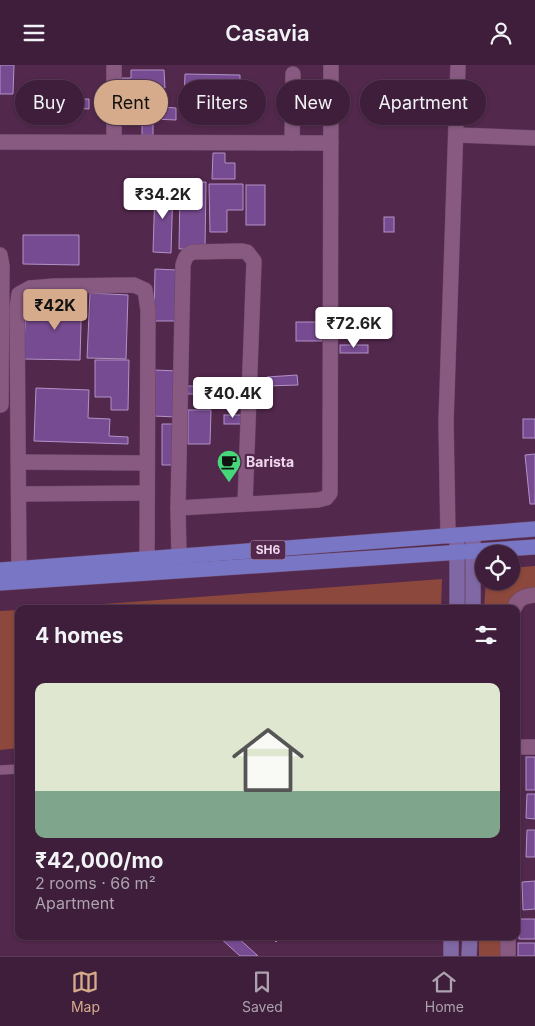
<!DOCTYPE html>
<meta charset="utf-8">
<style>
body{margin:0;font-family:Inter,sans-serif;background:#452742;color:#f1f3f6;height:100vh;display:flex;flex-direction:column;font-size:19px;white-space:nowrap}
*{box-sizing:border-box;margin:0}
p{font-size:16px;color:#ada2af}
.icon{flex:none;width:28px;height:28px;fill:none;stroke:currentColor;stroke-width:2;stroke-linecap:round;stroke-linejoin:round}
.map{position:relative;flex:1;overflow:hidden}
.side{position:absolute;left:15px;top:540px;width:505px;height:335px;display:flex;flex-direction:column;background:#3e1e3a;border-radius:10px;box-shadow:0 1px 4px #0004,0 0 0 1px #573c54}
.side>*{flex:none}
.banner{position:absolute;left:15px;top:15px;width:505px;height:45px;display:flex;gap:10px}
.fabs{position:absolute;left:475px;top:480px;display:grid;gap:10px}
.fabs a{display:grid;place-items:center;width:45px;height:45px;border-radius:50%;background:#3e1e3a;box-shadow:0 1px 4px #0004,0 0 0 1px #573c54;font-size:25px}
.price{position:absolute;translate:-50% -42px;padding:0 11px;border-radius:5px;background:#fff;color:#222;font-size:16px;line-height:32px;filter:drop-shadow(0 1px 2px #0008)}
.price::after{content:'';position:absolute;left:50%;top:30px;width:15px;height:11px;margin-left:-8px;background:inherit;clip-path:polygon(0 0,100% 0,50% 100%)}
.price.selected{background:#d6ab8b;color:#111}
ul{padding:0;list-style:none}
li{display:grid;align-content:center;gap:10px;height:265px;padding:0 20px}
li+li{border-top:1px solid #573c54}
li span{display:grid;place-items:center;height:155px;border-radius:10px;color:#555}
li>.icon{margin-inline-start:auto}
span .icon{width:90px;height:90px;fill:#fffc;stroke-width:1}
li b{font-size:21px}
h2{display:flex;justify-content:space-between;align-items:center;height:60px;padding:0 20px;font-size:21px}
.chip{padding:0 18px;border-radius:22px;background:#3e1e3a;box-shadow:0 1px 4px #0004,0 0 0 1px #573c54;font-size:18px;line-height:45px}
.chip.selected{background:#d6ab8b;color:#111}
header{display:flex;justify-content:space-between;align-items:center;height:65px;padding:0 20px;background:#3e1e3a;font-size:22px;font-weight:600}
.menu{display:flex;justify-content:space-around;align-items:center;height:70px;border-top:1px solid #573c54;background:#3e1e3a;font-size:14px;color:#ada2af}
.menu a{display:grid;justify-items:center;gap:2px}
.menu .selected{color:#d6ab8b}
.map>svg:first-child{display:block}
.green{fill:#8c483c}
.building{fill:#774b91;stroke:#b292c7}
.lines{fill:none;stroke-linecap:round;stroke-linejoin:round}
.service-casing{stroke:#6a4666;stroke-width:10}
.minor-casing{stroke:#6a4666;stroke-width:16}
.secondary-casing{stroke:#6a4666;stroke-width:16}
.primary-casing{stroke:#6a4666;stroke-width:16}
.service{stroke:#885a82;stroke-width:9}
.minor{stroke:#885a82;stroke-width:15}
.secondary{stroke:#8068a4;stroke-width:15}
.primary{stroke:#7976c6;stroke-width:15}
.labels{text-anchor:middle;stroke-width:4.5;stroke-linejoin:round;paint-order:stroke}
.shield{fill:#52284d;stroke:#c1a2bd;stroke-width:1}
.shield-label{font-size:12px;font-weight:bold;fill:#f1d7ed}
.poi-label{font-size:14px;font-weight:bold;fill:#f1d7ed;stroke:#52284d;text-anchor:start}
</style>
<header><svg class="icon" aria-label="menu" viewBox="0 0 24 24"><path d="M4 6h16M4 12h16M4 18h16"/></svg>Casavia<svg class="icon" aria-label="person" viewBox="0 0 24 24"><circle cx="12" cy="8" r="4"/><path d="M4 21q1-7 8-7t8 7"/></svg></header>
<div class="map">
<svg width="535" height="891" viewBox="0 0 535 891">
<rect width="100%" height="100%" fill="#52284d"/>
<g class="green">
<path d="M535,501V535L509,544H484L486,516H511V503Z"/>
<path d="M442,514L441,544H36Z"/>
<path d="M19,545V683L0,685V546Z"/>
<rect x="479" y="871" width="23" height="20"/>
</g>
<g class="building">
<path d="M0,0H14L13,29H0Z"/>
<path d="M131,5H164L165,23H117V13H131Z"/>
<path d="M185,9L240,10V35L184,34Z"/>
<path d="M32,26L54,27V36L32,35Z"/>
<path d="M70,34H89V44L70,43Z"/>
<path d="M135,37L150,38L149,41L176,43V55L153,54V70H142V54H134Z"/>
<path d="M213,88H225V98H235V114H212Z"/>
<path d="M200,117H206L205,184H179L180,124H200Z"/>
<path d="M209,119H243V145H227V167H210Z"/>
<rect x="246" y="120" width="19" height="40"/>
<path d="M155,122H173L171,188L153,187Z"/>
<rect x="384" y="152" width="10" height="15"/>
<path d="M23,170H79V200L23,199Z"/>
<path d="M155,204L177,205L176,256H154Z"/>
<path d="M67,223H82L80,295L23,294L26,246L66,247Z"/>
<path d="M90,228L128,230L126,294L87,293Z"/>
<rect x="296" y="257" width="26" height="19"/>
<rect x="340" y="280" width="28" height="8"/>
<path d="M95,295H129L128,345H111V332H95Z"/>
<path d="M154,305L178,306L177,352L153,351Z"/>
<path d="M297,310L298,320L267,321V312Z"/>
<path d="M187,321H209V329H188Z"/>
<path d="M36,323L89,325L88,353L110,354L109,371L128,372V379L34,376Z"/>
<path d="M188,345H211L210,379H188Z"/>
<rect x="224" y="350" width="18" height="9"/>
<rect x="523" y="354" width="12" height="19"/>
<path d="M162,359H174L173,400H162Z"/>
<path d="M535,389V439H530L525,390Z"/>
<rect x="526" y="692" width="9" height="33"/>
<path d="M527,729H535V754L526,753Z"/>
<path d="M527,765H535V792H526Z"/>
<path d="M535,816V844L523,845L522,817Z"/>
<path d="M518,854H535V874H519Z"/>
<path d="M218,871H236L258,891H240Z"/>
<path d="M270,871H281L276,877Z"/>
<rect x="518" y="878" width="17" height="13"/>
</g>
<g class="lines">
<defs>
<path id="service" d="M0,705L19,704"/>
<g id="minor">
<path d="M457,70L535,73"/>
<path d="M0,77L331,78"/>
<path d="M114,77V0"/>
<path d="M292,78L293,9"/>
<path d="M0,190L2,201L1,340"/>
<path d="M18,397L147,398"/>
<path d="M19,429L147,428"/>
<path d="M178,443L318,435L326,433L330,428L331,0"/>
<path d="M448,471L446,357L458,0"/>
<path d="M179,491L178,443L183,200C185,193 186,190 193,187L242,186L247,187L254,196L245,439"/>
<path d="M19,503L17,243L19,229L30,223L54,221L134,220L145,225L148,245L147,494"/>
<path d="M514,544C517,533 525,531 535,530"/>
<path d="M516,682H535"/>
<path d="M508,891V871"/>
</g>
<g id="secondary">
<path d="M473,469V544"/>
<path d="M457,544V470"/>
<path d="M451,891V871"/>
<path d="M469,891L470,871"/>
</g>
<g id="primary">
<path d="M0,505L535,464"/>
<path d="M0,518L535,482"/>
</g>
</defs>
<use href="#service" class="service-casing"/>
<use href="#minor" class="minor-casing"/>
<use href="#secondary" class="secondary-casing"/>
<use href="#primary" class="primary-casing"/>
<use href="#service" class="service"/>
<use href="#minor" class="minor"/>
<use href="#secondary" class="secondary"/>
<use href="#primary" class="primary"/>
</g>
<defs>
<symbol id="cafe-pin" viewBox="-11 -11 22 30"><path d="M0 17L-7.5 6A9.5 9.5 0 1 1 7.5 6Z" fill="#45d77a" stroke="#52284d"/><path d="M-5.5-4.5H6V0H3Q3 3.5 0 3.5H-2.5Q-5.5 3.5-5.5 0ZM3-3.2v2h1.7v-2ZM-6 4.5H4V6H-6Z" fill="#111"/></symbol>
</defs>
<g fill-rule="evenodd">
<use href="#cafe-pin" x="215" y="383" width="28" height="38"/>
</g>
<g class="labels">
<rect class="shield" x="250.5" y="475.5" width="35" height="19" rx="4"/>
<g class="shield-label">
<text x="268" y="489">SH6</text>
</g>
<g class="poi-label">
<text x="246" y="402">Barista</text>
</g>
</g>
</svg>
<div class="fabs">
<a><svg class="icon" aria-label="locate" viewBox="0 0 24 24"><circle cx="12" cy="12" r="6"/><path d="M12 2v4M12 18v4M2 12h4M18 12h4"/></svg></a>
</div>
<b class="price" style="left:163px;top:155px">₹34.2K</b>
<b class="price selected" style="left:55px;top:266px">₹42K</b>
<b class="price" style="left:354px;top:284px">₹72.6K</b>
<b class="price" style="left:233px;top:354px">₹40.4K</b>
<div class="banner">
<a class="chip">Buy</a>
<a class="chip selected">Rent</a>
<a class="chip">Filters</a>
<a class="chip">New</a>
<a class="chip">Apartment</a>
</div>
<section class="side">
<h2>4 homes<svg class="icon" aria-label="filters" viewBox="0 0 24 24"><path d="M4 7h16M4 17h16"/><circle cx="9" cy="7" r="2"/><circle cx="15" cy="17" r="2"/></svg></h2>
<ul>
<li><span style="background:linear-gradient(#dfe7d0 70%,#7fa58c 0)"><svg class="icon" aria-label="home" viewBox="0 0 24 24"><path d="M3 11l9-7 9 7M6 9v11h12V9"/></svg></span><div><b>₹42,000/mo</b><p>2 rooms · 66 m²</p><p>Apartment</p></div></li>
</ul>
</section>
</div>
<nav class="menu">
<a class="selected"><svg class="icon" aria-label="map" viewBox="0 0 24 24"><path d="M3 6l6-2 6 2 6-2v14l-6 2-6-2-6 2zM9 4v14M15 6v14"/></svg>Map</a>
<a><svg class="icon" aria-label="saved" viewBox="0 0 24 24"><path d="M7 4h10v16l-5-4-5 4z"/></svg>Saved</a>
<a><svg class="icon" aria-label="home" viewBox="0 0 24 24"><path d="M3 11l9-7 9 7M6 9v11h12V9"/></svg>Home</a>
</nav>
